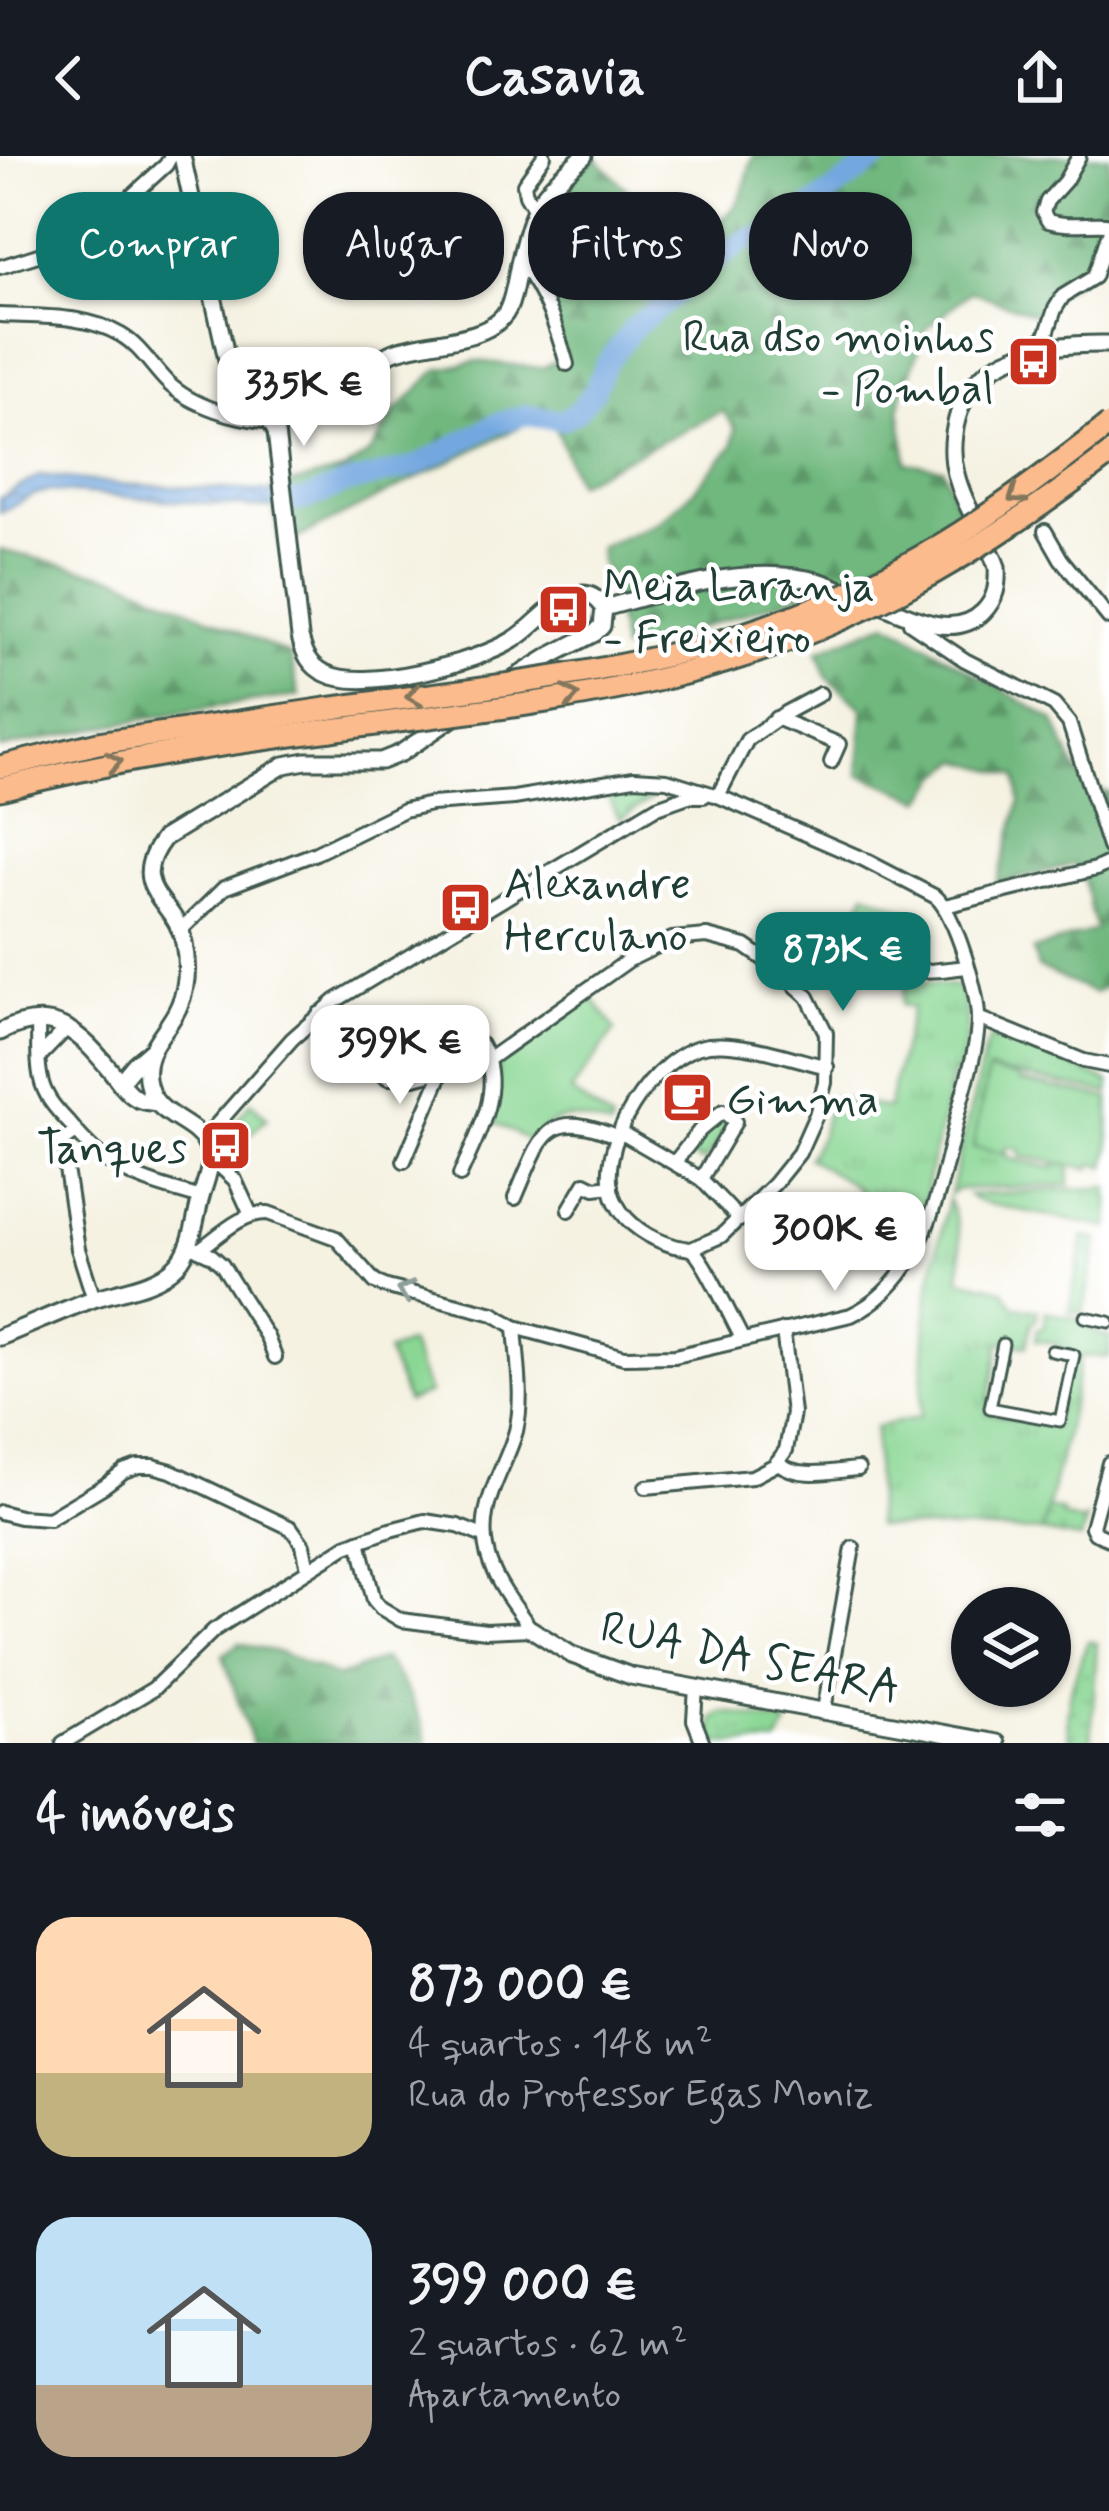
<!DOCTYPE html>
<html lang="pt">
<meta charset="utf-8">
<style>
body{margin:0;font-family:Mynerve,sans-serif;background:#20242c;color:#f1f3f6;height:100vh;display:flex;flex-direction:column;font-size:45px;white-space:nowrap}
*{box-sizing:border-box;margin:0}
p{font-size:39px;color:#9ea1a6}
.icon{flex:none;width:66px;height:66px;fill:none;stroke:currentColor;stroke-width:2;stroke-linecap:round;stroke-linejoin:round}
.map{position:relative;height:1587px;overflow:hidden}
.sheet{display:flex;flex-direction:column;background:#171b24;flex:1}
.sheet>*{flex:none}
.banner{position:absolute;left:36px;top:36px;width:1038px;height:108px;display:flex;gap:24px}
.controls{position:absolute;left:951px;top:1431px;display:grid;gap:24px}
.controls a{display:grid;place-items:center;width:120px;height:120px;border-radius:50%;background:#171b24;box-shadow:0 3px 9px #0004;font-size:60px}
.price{position:absolute;translate:-50% -102px;padding:0 27px;border-radius:24px;background:#fff;color:#222;font-size:39px;line-height:78px;filter:drop-shadow(0 3px 6px #0008)}
.price::after{content:'';position:absolute;left:50%;top:72px;width:36px;height:27px;margin-left:-18px;background:inherit;clip-path:polygon(0 0,100% 0,50% 100%)}
.price.active{background:#0f766e;color:#fff}
ul{padding:0;list-style:none}
li{display:flex;align-items:center;gap:36px;height:300px;padding:0 36px}
li span{display:grid;place-items:center;flex:none;width:336px;height:240px;border-radius:36px;color:#555}
li>.icon{margin-inline-start:auto}
span .icon{width:144px;height:144px;fill:#fffc;stroke-width:1}
li b{font-size:51px}
h2{display:flex;justify-content:space-between;align-items:center;height:144px;padding:0 36px;font-size:51px}
.chip{padding:0 42px;border-radius:48px;background:#171b24;box-shadow:0 3px 9px #0004;font-size:42px;line-height:108px}
.chip.active{background:#0f766e;color:#fff}
header{display:flex;justify-content:space-between;align-items:center;height:156px;padding:0 36px;background:#171b24;font-size:54px;font-weight:700}
.map>svg:first-child{display:block}
.grass{fill:url(#grass-tufts);stroke:#548a64;stroke-width:3}
.forest{fill:url(#forest-firs);stroke:#477a59;stroke-width:3}
.park{fill:#8ad794;stroke:#548a64;stroke-width:3}
.garden{fill:url(#garden-dots);stroke:#548a64;stroke-width:3}
.water{fill:url(#water-waves);stroke:#49728a;stroke-width:3}
.lines{fill:none;stroke-linecap:round;stroke-linejoin:round}
.river{stroke:#73a7e0;stroke-width:21}
.pedestrian-casing{stroke:#3f584e;stroke-width:15}
.minor-casing{stroke:#3f584e;stroke-width:18}
.tertiary-casing{stroke:#3f584e;stroke-width:21}
.motorway-casing{stroke:#3f584e;stroke-width:27}
.pedestrian{stroke:#fff;stroke-width:9}
.minor{stroke:#fff;stroke-width:12}
.tertiary{stroke:#fff;stroke-width:15}
.motorway{stroke:#fbbb8d;stroke-width:21}
.motorway-bridge-casing{stroke:#3f584e;stroke-width:27;stroke-linecap:butt}
.motorway-bridge{stroke:#fbbb8d;stroke-width:21}
.oneway{stroke:#82765c}
.oneway2{stroke:#8f9e9a}
.labels{text-anchor:middle;stroke-width:9;stroke-linejoin:round;paint-order:stroke}
.poi-label{font-size:45px;fill:#1f3d34;stroke:#fff;text-anchor:start}
.street-label{font-size:45px;fill:#1f3d34;stroke:#fff}
</style>
<header><svg class="icon" aria-label="back" viewBox="0 0 24 24"><path d="M15 5l-7 7 7 7"/></svg>Casavia<svg class="icon" aria-label="share" viewBox="0 0 24 24"><path d="M12 15V3M7 8l5-5 5 5M5 13v7h14v-7"/></svg></header>
<div class="map">
<svg width="1109" height="1587" viewBox="0 0 1109 1587">
<defs>
<pattern id="grass-tufts" width="24" height="20" patternUnits="userSpaceOnUse" patternTransform="scale(3)"><rect width="24" height="20" fill="#8ad794"/><path d="M3 7l-1-3M5 7V3M7 7l1-3M15 17l-1-3M17 17v-4M19 17l1-3" fill="none" stroke="#77b980"/></pattern>
<pattern id="forest-firs" width="22" height="20" patternUnits="userSpaceOnUse" patternTransform="scale(3)"><rect width="22" height="20" fill="#6fb87e"/><path d="M5 1l3.5 6h-7zM16 11l3.5 6h-7z" fill="#5b9768"/></pattern>
<pattern id="garden-dots" width="8" height="8" patternUnits="userSpaceOnUse" patternTransform="scale(3)"><rect width="8" height="8" fill="#8ad794"/><path d="M2 2h.1M6 6h.1" fill="none" stroke="#77b980" stroke-width="1.8" stroke-linecap="round"/></pattern>
<pattern id="water-waves" width="16" height="10" patternUnits="userSpaceOnUse" patternTransform="scale(3)"><rect width="16" height="10" fill="#73a7e0"/><path d="M0 5q4-4 8 0t8 0" fill="none" stroke="#5e89b6"/></pattern>
</defs>
<rect width="100%" height="100%" fill="#fff"/>
<filter id="ink" filterUnits="userSpaceOnUse"><feTurbulence type="fractalNoise" baseFrequency=".00833" numOctaves="2"/><feDisplacementMap in="SourceGraphic" scale="24" xChannelSelector="R" yChannelSelector="G"/><feConvolveMatrix kernelMatrix="1 2 1 2 8 2 1 2 1" color-interpolation-filters="sRGB"/></filter>
<filter id="wash" filterUnits="userSpaceOnUse"><feTurbulence type="fractalNoise" baseFrequency=".004" numOctaves="4" result="noise"/><feDisplacementMap in="SourceGraphic" scale="48" xChannelSelector="R" yChannelSelector="G"/><feGaussianBlur stdDeviation="2.7" result="paint"/><feColorMatrix in="noise" values="0 0 0 0 0 0 0 0 0 0 0 0 0 0 0 0 0 1.4 0 .05"/><feComposite in="paint" operator="in"/></filter>
<g filter="url(#wash)">
<rect width="100%" height="100%" fill="#f5f2e2"/>
<g class="grass">
<path d="M906,826L958,831C972,857 967,889 958,916L952,918C947,944 943,969 935,993C926,1022 928,1050 913,1078L877,1053L853,1029L808,1002L821,979L831,941L888,952L912,851L901,849Z"/>
<path d="M1001,878L1109,926V937L988,914L973,991L1007,997V1002L1054,1012L1056,1007L1070,1009L1069,1029L959,1033L950,1038L985,893L991,880Z"/>
<path d="M721,964L727,968V972L705,1005C698,1006 691,1001 690,994L716,965Z"/>
<path d="M1109,1031L1107,1041L1109,1042V1072L989,1048L975,1044L969,1039Z"/>
<path d="M948,1044C960,1067 963,1098 960,1123L1003,1133L1013,1149L1038,1154L1036,1165H1032L1027,1190L1000,1186L987,1257L1054,1271L1069,1196L1056,1193V1188L1036,1184L1038,1172H1043L1046,1155L1082,1164L1098,1178L1109,1180V1201L1081,1200L1065,1281L1042,1376L876,1370L875,1271L920,1261L928,1137Z"/>
<path d="M1084,1081L1098,1084L1083,1157L1069,1155Z"/>
<path d="M726,1556L788,1567L778,1587H716C711,1574 708,1559 726,1556Z"/>
</g>
<g class="forest">
<path d="M753,0H1109V55L1099,92L1087,117L1055,138L1041,161L971,135L927,172L902,239L900,252L907,307L943,312L960,357L897,398L781,445L653,487L622,494L612,423L600,406V391L659,366L689,339L733,290L735,271L723,255L576,327L556,271L543,259L280,391L271,333L345,314L371,296L394,257L437,214L476,205L542,212L565,200C547,155 511,92 546,47C559,30 580,16 596,2L667,75L685,89C706,76 733,61 742,37C747,25 748,12 753,0Z"/>
<path d="M0,394L121,422L290,499L299,540C198,551 99,570 0,593Z"/>
<path d="M888,466L1054,564C1069,593 1072,630 1109,637V829L1094,837L1038,812L1033,794L1096,774L1083,721L1075,708L997,728L1020,646L1017,620L960,604L940,620L923,644L859,618L863,552L827,522L818,495Z"/>
<path d="M239,1487L281,1497L338,1521L383,1503C401,1521 423,1562 427,1587H252L223,1499Z"/>
</g>
<g class="park">
<path d="M866,736L909,755L892,796L849,777Z"/>
<path d="M593,842L615,874L571,936L612,966L610,972C576,960 555,954 531,986L494,966L499,905Z"/>
<path d="M988,915L1019,921V925L1109,942V992L1106,1010L1092,1008L1090,1013L1020,1000V994L1006,991L1004,998L973,991Z"/>
<path d="M409,1187L429,1237L407,1246L387,1196Z"/>
</g>
<g class="garden">
<path d="M647,632L651,633L652,642L620,663L606,638Z"/>
<path d="M251,946L267,962L226,1002L230,973Z"/>
<path d="M1048,1352L1063,1356V1361L1083,1367L1087,1362L1081,1383L1042,1376Z"/>
<path d="M1088,1485L1097,1487L1091,1587H1071C1060,1557 1076,1514 1088,1485Z"/>
</g>
<path class="water" d="M40,319L118,328L263,335L305,344L302,347L273,352L249,351L49,335L36,338L0,357V342Z"/>
<g class="lines">
<path class="river" d="M281,346L305,344L345,328L416,310L495,268L525,259L561,264L577,256L594,235L605,209L635,170L666,147L709,109L744,85L789,71L813,49L882,0"/>
</g>
</g>
<g filter="url(#ink)">
<g class="lines">
<defs>
<g id="pedestrian">
<path d="M1085,1161L1109,1166"/>
<path d="M1003,1188L990,1252L1060,1265L1074,1199L1052,1195"/>
</g>
<g id="minor">
<path d="M1079,0L1065,25L1047,45L1043,56L1048,65C1068,71 1086,67 1106,68L1109,71"/>
<path d="M534,52L526,39L524,28L544,0"/>
<path d="M520,105C546,140 555,167 567,208"/>
<path d="M0,111L82,85L166,9L171,0"/>
<path d="M0,159C39,161 86,158 121,179C140,190 152,211 167,226C192,251 238,263 272,266"/>
<path d="M1034,193L1047,177L1055,153L1063,140L1094,121L1109,77"/>
<path d="M1045,375L1061,403L1109,462"/>
<path d="M910,460V467L965,504L1054,549L1069,567L1109,691"/>
<path d="M776,562L839,588L831,606"/>
<path d="M718,640L747,584L785,557L820,538"/>
<path d="M945,750L1096,713L1109,707"/>
<path d="M182,773L224,732L316,697L404,654L431,648L514,642L634,622L667,624L718,640L863,703L936,741C955,758 978,836 978,862C978,892 966,925 959,953C941,1026 927,1123 851,1159L675,1200L624,1201L515,1171L494,1158L387,1131L375,1126L336,1082L268,1057C242,1056 220,1079 199,1094"/>
<path d="M797,831C818,812 839,800 869,805C878,807 887,812 897,813C920,817 944,814 966,811"/>
<path d="M319,858L339,884L366,908L388,922H414L489,903L629,804L672,783L707,780L745,790L778,813L808,841L826,877L825,927L816,959L799,997L774,1028L721,1080L691,1093"/>
<path d="M978,862L1084,905L1109,910"/>
<path d="M38,864C39,887 35,919 47,939C52,950 63,960 71,969C110,1018 143,1025 201,1042"/>
<path d="M40,900L68,871"/>
<path d="M414,922L421,904L466,888L481,889C506,932 477,979 460,1019"/>
<path d="M76,976L62,986L78,1093L94,1143"/>
<path d="M620,976L701,1023L740,1064"/>
<path d="M204,983L292,883L335,845L657,651L688,640H704"/>
<path d="M212,1003L235,1024L251,1059"/>
<path d="M404,1005L442,916"/>
<path d="M675,1006L700,974L723,955L735,966L701,1023"/>
<path d="M515,1042C541,983 544,949 618,981"/>
<path d="M569,1054L585,1027L595,1032L611,1030"/>
<path d="M197,1093L212,1100L222,1109L267,1181L275,1201"/>
<path d="M742,1182C733,1166 704,1102 692,1094C689,1092 676,1091 674,1090C650,1083 627,1069 616,1047C589,995 655,895 709,889C744,885 793,903 827,911"/>
<path d="M777,1306C798,1324 832,1315 858,1313"/>
<path d="M1109,1307L1092,1371L1095,1377L1109,1383"/>
<path d="M646,1331L752,1321L775,1309L786,1294L793,1257L783,1174"/>
<path d="M0,1356L20,1361L49,1363L104,1330L124,1315L138,1310H153L171,1315L291,1372L303,1389L308,1413"/>
<path d="M359,1385L374,1444L381,1452L401,1464L486,1475L531,1473C499,1429 470,1394 492,1336C499,1316 510,1296 516,1275C524,1242 517,1204 515,1171"/>
<path d="M696,1531L694,1564L703,1587"/>
<path d="M824,1554L853,1392"/>
<path d="M63,1587L153,1533L214,1474L346,1390L390,1374L425,1365L458,1370L483,1380"/>
</g>
<g id="tertiary">
<path d="M182,0L230,217C241,241 266,253 276,276L300,481C304,497 310,510 325,517C363,537 478,506 513,484C534,472 550,447 573,440C587,435 596,440 604,452"/>
<path d="M272,266C295,261 324,259 342,243C359,230 369,207 389,198C420,183 492,188 508,153C514,140 516,122 519,108C533,47 537,41 584,0"/>
<path d="M875,446C907,459 953,486 983,456C996,443 998,429 997,411C986,379 964,351 956,318C951,299 952,282 957,263C974,195 1050,187 1109,188"/>
<path d="M604,452C672,434 745,407 817,425C829,428 841,434 852,438"/>
<path d="M513,523L552,499L595,477L602,470L604,452"/>
<path d="M0,876C54,849 79,876 112,916C119,925 128,939 138,943C144,946 151,946 157,947"/>
<path d="M120,926L135,908L150,895"/>
<path d="M0,1181C31,1169 62,1154 93,1143C120,1134 156,1131 177,1109C193,1092 195,1062 201,1041C206,1023 215,1006 206,988C192,962 152,962 147,923C143,891 168,876 179,850C188,830 188,808 184,787C177,744 124,734 164,682L284,609L306,605H381L401,597L457,559"/>
<path d="M531,1473L572,1499L631,1520L997,1587"/>
</g>
<g id="motorway">
<path d="M0,611L98,587L326,553"/>
<path d="M0,633C109,605 219,588 331,574"/>
</g>
</defs>
<use href="#pedestrian" class="pedestrian-casing"/>
<use href="#minor" class="minor-casing"/>
<use href="#tertiary" class="tertiary-casing"/>
<use href="#motorway" class="motorway-casing"/>
<use href="#pedestrian" class="pedestrian"/>
<use href="#minor" class="minor"/>
<use href="#tertiary" class="tertiary"/>
<use href="#motorway" class="motorway"/>
<defs>
<g id="motorway-bridge">
<path d="M326,553C452,535 581,523 704,490C782,469 877,429 946,386C1003,351 1056,310 1109,269"/>
<path d="M331,574C444,558 562,548 673,520C843,478 972,404 1109,299"/>
</g>
</defs>
<use href="#motorway-bridge" class="motorway-bridge-casing"/>
<use href="#motorway-bridge" class="motorway-bridge"/>
</g>
<defs><path id="oneway-chevron" d="M-2-3.5L2.5 0L-2 3.5" fill="none" stroke-width="1.6" stroke-linecap="round" stroke-linejoin="round" transform="scale(3)"/></defs>
<g class="oneway">
<use href="#oneway-chevron" transform="translate(1016 340) rotate(145)"/>
<use href="#oneway-chevron" transform="translate(414 540) rotate(172)"/>
<use href="#oneway-chevron" transform="translate(571 540) rotate(-10)"/>
<use href="#oneway-chevron" transform="translate(114 606) rotate(-11)"/>
</g>
<use class="oneway2" href="#oneway-chevron" transform="translate(405 1135) rotate(-165)"/>
</g>
<defs>
<symbol id="bus-square" viewBox="-11 -11 22 22"><rect x="-9" y="-9" width="18" height="18" rx="4" fill="#c8321e" stroke="#fff"/><path d="M-5-6H5V4H4V6H2V4H-2V6H-4V4H-5ZM-3.5-4V0h7V-4ZM-3.5 1.2v1.5H-2V1.2ZM2 1.2v1.5H3.5V1.2Z" fill="#fff"/></symbol>
<symbol id="cafe-square" viewBox="-11 -11 22 22"><rect x="-9" y="-9" width="18" height="18" rx="4" fill="#c8321e" stroke="#fff"/><path d="M-5.5-4.5H6V0H3Q3 3.5 0 3.5H-2.5Q-5.5 3.5-5.5 0ZM3-3.2v2h1.7v-2ZM-6 4.5H4V6H-6Z" fill="#fff"/></symbol>
</defs>
<g fill-rule="evenodd">
<use href="#bus-square" x="1004" y="176" width="59" height="59"/>
<use href="#bus-square" x="534" y="424" width="59" height="59"/>
<use href="#bus-square" x="436" y="722" width="59" height="59"/>
<use href="#cafe-square" x="658" y="912" width="59" height="59"/>
<use href="#bus-square" x="196" y="960" width="59" height="59"/>
</g>
<g class="labels">
<g class="poi-label">
<text x="994" y="195" text-anchor="end">Rua dso moinhos<tspan x="994" dy="52">- Pombal</tspan></text>
<text x="603" y="444">Meia Laranja<tspan x="603" dy="52">- Freixieiro</tspan></text>
<text x="504" y="742">Alexandre<tspan x="504" dy="52">Herculano</tspan></text>
<text x="726" y="958">Gimma</text>
<text x="187" y="1006" text-anchor="end">Tanques</text>
</g>
<g class="street-label">
<text transform="translate(751 1500) rotate(12)" y="16">RUA DA SEARA</text>
</g>
</g>
</svg>
<div class="controls">
<a><svg class="icon" aria-label="layers" viewBox="0 0 24 24"><path d="M12 4l9 5-9 5-9-5zM3 14l9 5 9-5"/></svg></a>
</div>
<b class="price" style="left:304px;top:293px">335K €</b>
<b class="price active" style="left:843px;top:858px">873K €</b>
<b class="price" style="left:400px;top:951px">399K €</b>
<b class="price" style="left:835px;top:1138px">300K €</b>
<div class="banner">
<a class="chip active">Comprar</a>
<a class="chip">Alugar</a>
<a class="chip">Filtros</a>
<a class="chip">Novo</a>
</div>
</div>
<section class="sheet">
<h2>4 imóveis<svg class="icon" aria-label="filters" viewBox="0 0 24 24"><path d="M4 7h16M4 17h16"/><circle cx="9" cy="7" r="2"/><circle cx="15" cy="17" r="2"/></svg></h2>
<ul>
<li><span style="background:linear-gradient(#ffd9b3 65%,#c2b280 0)"><svg class="icon" aria-label="home" viewBox="0 0 24 24"><path d="M3 11l9-7 9 7M6 9v11h12V9"/></svg></span><div><b>873 000 €</b><p>4 quartos · 148 m²</p><p>Rua do Professor Egas Moniz</p></div></li>
<li><span style="background:linear-gradient(#bfe0f5 70%,#b9a48a 0)"><svg class="icon" aria-label="home" viewBox="0 0 24 24"><path d="M3 11l9-7 9 7M6 9v11h12V9"/></svg></span><div><b>399 000 €</b><p>2 quartos · 62 m²</p><p>Apartamento</p></div></li>
</ul>
</section>
